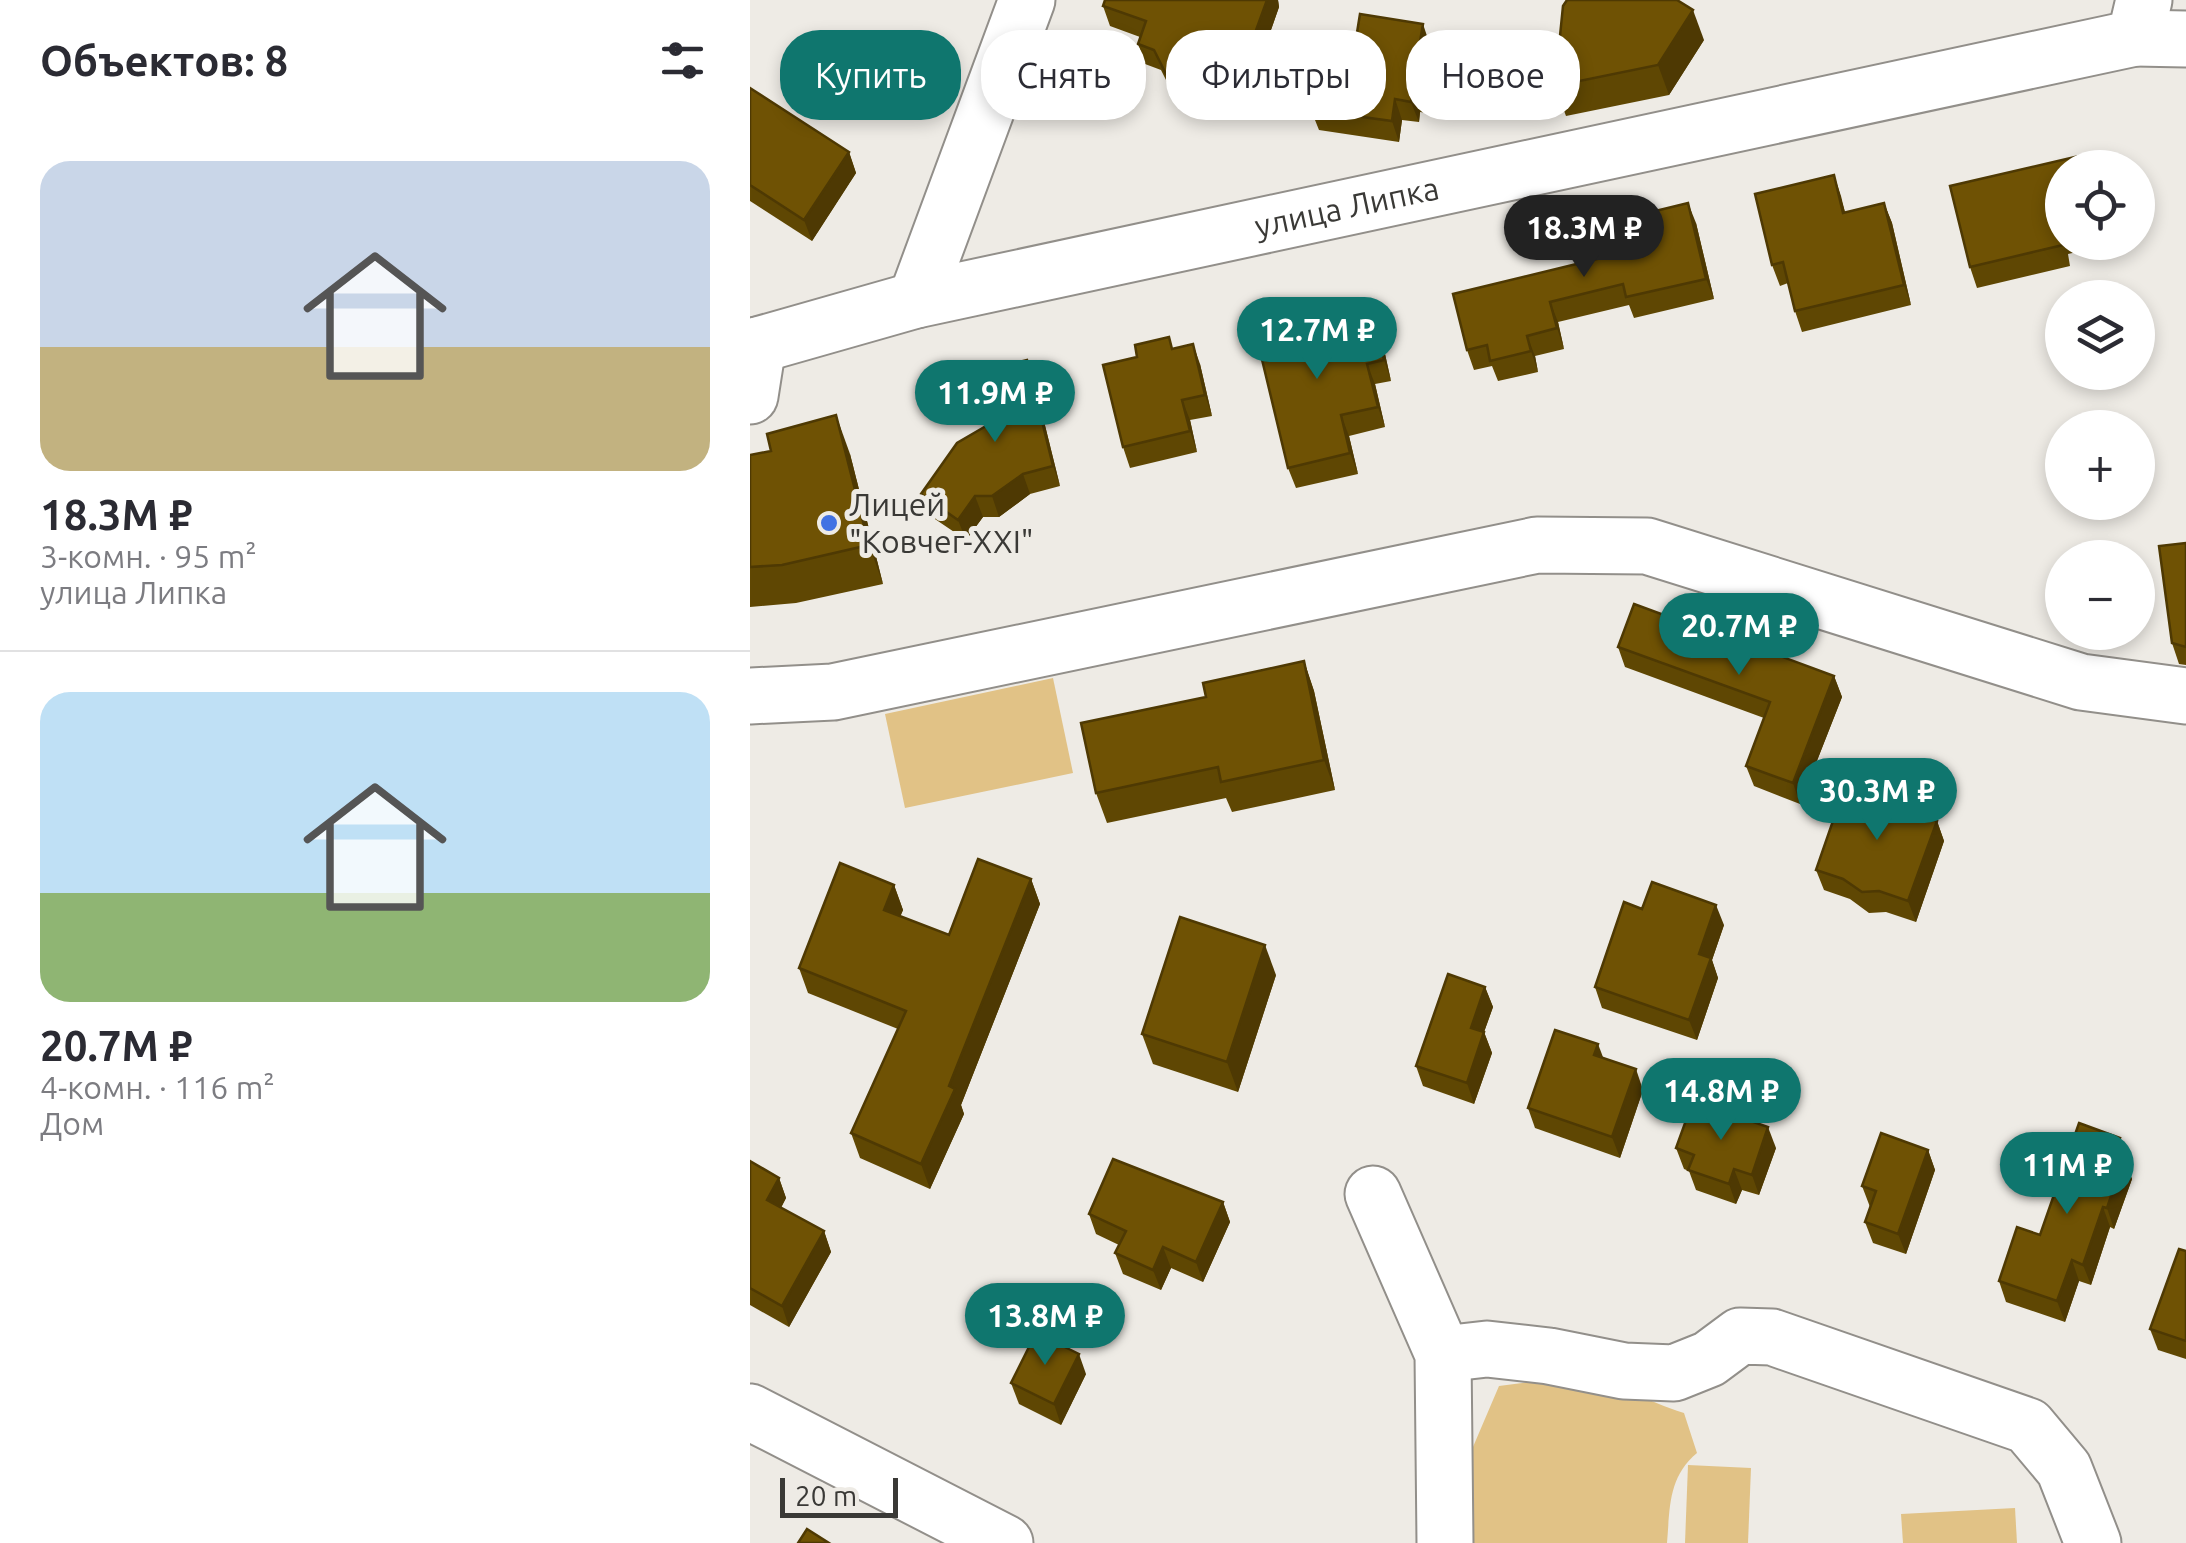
<!DOCTYPE html>
<html lang="ru">
<meta charset="utf-8">
<style>
body{margin:0;font-family:Ubuntu,sans-serif;background:#f2f2f3;color:#2b2b33;height:100vh;display:flex;flex-direction:column;font-size:38px;white-space:nowrap}
*{box-sizing:border-box;margin:0}
p{font-size:32px;color:#7c7c81}
.icon{flex:none;width:55px;height:55px;fill:none;stroke:currentColor;stroke-width:2;stroke-linecap:round;stroke-linejoin:round}
.map{position:relative;flex:1;overflow:hidden}
.details{display:flex;flex-direction:column;background:#fff;width:750px}
.details>*{flex:none}
.guide{position:absolute;left:30px;top:30px;width:950px;height:90px;display:flex;gap:20px}
.controls{position:absolute;left:1295px;top:150px;display:grid;gap:20px}
.controls a{display:grid;place-items:center;width:110px;height:110px;border-radius:50%;background:#fff;box-shadow:0 5px 15px #0003;font-size:50px}
.scale{position:absolute;left:30px;bottom:25px;width:118px;box-sizing:border-box;padding-left:10px;border:5px solid #3a3936;border-top:0;font-size:28px;line-height:35px;white-space:nowrap;color:#3a3936;-webkit-text-stroke:8px #eeebe5;paint-order:stroke}
.price{position:absolute;translate:-50% -85px;padding:0 22px;border-radius:35px;background:#0f766e;color:#fff;font-size:32px;line-height:65px;filter:drop-shadow(0 2px 5px #0008)}
.price::after{content:'';position:absolute;left:50%;top:60px;width:30px;height:22px;margin-left:-15px;background:inherit;clip-path:polygon(0 0,100% 0,50% 100%)}
.price.on{background:#222;color:#fff}
ul{padding:0;list-style:none}
li{display:grid;align-content:center;gap:20px;height:530px;padding:0 40px}
li+li{border-top:2px solid #e1e1e2}
li span{display:grid;place-items:center;height:310px;border-radius:30px;color:#555}
li>.icon{margin-inline-start:auto}
span .icon{width:180px;height:180px;fill:#fffc;stroke-width:1}
li b{font-size:42px}
h2{display:flex;justify-content:space-between;align-items:center;height:120px;padding:0 40px;font-size:42px}
.pill{padding:0 35px;border-radius:40px;background:#fff;box-shadow:0 5px 15px #0003;font-size:35px;line-height:90px}
.pill.on{background:#0f766e;color:#fff}
main{display:flex;flex:1;min-height:0}
.map>svg:first-child{display:block}
.green{fill:#e1c286}
.lines{fill:none;stroke-linecap:round;stroke-linejoin:round}
.minor-casing{stroke:#928f8a;stroke-width:59}
.minor{stroke:#fff;stroke-width:55}
.wall{fill:#5f4703}
.shaded-wall{fill:#4e3903}
.building{fill:#6f5204;stroke:#4e3903;stroke-width:2.5}
.poi-dot{fill:#4172e3;stroke:#eeebe5;stroke-width:4}
.labels{text-anchor:middle;stroke-width:10;stroke-linejoin:round;paint-order:stroke}
.street-label{font-size:32px;fill:#3a3936;stroke:#eeebe5}
.poi-label{font-size:32px;fill:#3a3936;stroke:#eeebe5;text-anchor:start}
</style>
<main>
<section class="details">
<h2>Объектов: 8<svg class="icon" aria-label="filters" viewBox="0 0 24 24"><path d="M4 7h16M4 17h16"/><circle cx="9" cy="7" r="2"/><circle cx="15" cy="17" r="2"/></svg></h2>
<ul>
<li><span style="background:linear-gradient(#c9d6e8 60%,#c2b280 0)"><svg class="icon" aria-label="home" viewBox="0 0 24 24"><path d="M3 11l9-7 9 7M6 9v11h12V9"/></svg></span><div><b>18.3M ₽</b><p>3-комн. · 95 m²</p><p>улица Липка</p></div></li>
<li><span style="background:linear-gradient(#bfe0f5 65%,#8fb573 0)"><svg class="icon" aria-label="home" viewBox="0 0 24 24"><path d="M3 11l9-7 9 7M6 9v11h12V9"/></svg></span><div><b>20.7M ₽</b><p>4-комн. · 116 m²</p><p>Дом</p></div></li>
</ul>
</section>
<div class="map">
<svg width="1436" height="1543" viewBox="0 0 1436 1543">
<rect width="100%" height="100%" fill="#eeebe5"/>
<g class="green">
<path d="M303,678L323,773L155,808L135,714Z"/>
<path d="M825,1376C865,1382 896,1401 934,1413L947,1453C918,1477 920,1508 917,1543H708L717,1461L749,1386Z"/>
<path d="M938,1465L1001,1468L998,1543H935Z"/>
<path d="M1265,1508L1267,1543H1153L1151,1514Z"/>
</g>
<g class="lines">
<defs>
<g id="minor">
<path d="M1385,38L1436,39"/>
<path d="M166,300L277,0"/>
<path id="s1" d="M8,345L166,300L1385,38L1394,0"/>
<path d="M0,396L8,345"/>
<path d="M0,696L83,692L787,545L897,546L1331,682L1436,696"/>
<path d="M623,1194L693,1354L695,1543"/>
<path d="M693,1354L737,1349L799,1356L874,1371L924,1373L959,1359L990,1336L1022,1337L1278,1426L1314,1469L1343,1543"/>
<path d="M0,1412L255,1543"/>
</g>
</defs>
<use href="#minor" class="minor-casing"/>
<use href="#minor" class="minor"/>
</g>
<g class="wall">
<path d="M355,0H528L529,7L496,101L467,90L443,102L432,100L423,94L411,70L395,64L388,44L390,37L360,26L353,6Z"/>
<path d="M954,40L919,95L816,116L805,86Z"/>
<path d="M680,45V50L702,73L696,116L670,112L669,122L652,120L649,142L569,130L561,110L601,70Z"/>
<path d="M0,88L99,152L106,173L62,241L0,201Z"/>
<path d="M1312,168V242L1366,243L1318,254L1320,266L1227,288L1220,267Z"/>
<path d="M1084,175L1095,212L1134,203L1142,223L1161,305L1052,332L1045,311L1038,283L1030,286L1022,265Z"/>
<path d="M946,223L964,299L884,318L879,305L808,322L814,349L785,356L788,372L748,381L742,366L724,370L717,350L847,259Z"/>
<path d="M547,312L555,332L631,336L641,381L625,384L635,427L599,436L608,474L546,488L538,468Z"/>
<path d="M423,348L450,364L462,416L440,420L447,452L380,468L373,447L387,357Z"/>
<path d="M284,381L310,486L280,494L249,517H233L216,540L179,515L171,494Z"/>
<path d="M100,454L133,584L46,603L0,607V455Z"/>
<path d="M1436,543V665L1429,664L1422,643Z"/>
<path d="M1003,622L1010,642L1008,648L1084,676L1092,697L1050,804L1004,786L996,766L1014,718L875,667L868,647L949,628Z"/>
<path d="M554,661L564,691L585,790L482,812L476,798L357,823L346,793L456,697Z"/>
<path d="M1164,813L1187,821L1194,841L1166,922L1136,912L1119,913L1100,899L1074,890L1066,870Z"/>
<path d="M281,879L290,904L211,1105L214,1114L180,1189L110,1158L101,1133L148,1029L58,993L49,968L144,885L153,910L150,916L199,935Z"/>
<path d="M892,909L974,925L962,960L968,978L947,1040L852,1008L845,987Z"/>
<path d="M526,975L488,1092L403,1064L392,1034Z"/>
<path d="M735,987L743,1007L734,1032L742,1053L724,1104L673,1086L666,1066Z"/>
<path d="M853,1058L893,1090L870,1158L785,1128L778,1108Z"/>
<path d="M926,1148H1026L1009,1195L992,1190L986,1204L946,1190L939,1171L934,1169Z"/>
<path d="M1178,1150L1185,1170L1156,1254L1123,1243L1115,1222L1120,1207L1112,1186Z"/>
<path d="M1377,1158L1375,1162L1382,1179L1364,1229L1360,1227L1341,1285L1329,1281L1315,1322L1256,1302L1249,1281L1290,1235Z"/>
<path d="M0,1161L29,1178L36,1198L31,1208L74,1231L81,1252L39,1327L0,1305Z"/>
<path d="M473,1202L480,1222L453,1282L421,1268L411,1290L373,1274L365,1253L369,1245L346,1234L339,1214Z"/>
<path d="M1436,1251V1359L1408,1350L1400,1329Z"/>
<path d="M336,1374L311,1425L269,1404L261,1383Z"/>
</g>
<g class="shaded-wall">
<path d="M517,0H528L529,7L496,101L488,80Z"/>
<path d="M943,10L954,40L919,95L908,65Z"/>
<path d="M673,24L680,45L677,69L669,48Z"/>
<path d="M695,52L702,73L696,116L689,96Z"/>
<path d="M663,92L670,112L669,122L661,102Z"/>
<path d="M645,99L652,120L649,142L642,121Z"/>
<path d="M99,152L106,173L62,241L54,220Z"/>
<path d="M1084,175L1091,196L1100,233L1093,213Z"/>
<path d="M938,203L946,223L964,299L956,279Z"/>
<path d="M1134,203L1142,223L1161,305L1154,285Z"/>
<path d="M800,302L808,322L814,349L807,328Z"/>
<path d="M623,316L631,336L641,381L634,360Z"/>
<path d="M777,336L785,356L788,372L781,351Z"/>
<path d="M443,344L450,364L462,416L455,395Z"/>
<path d="M277,360L284,381L310,486L303,466Z"/>
<path d="M617,364L625,384L635,427L628,407Z"/>
<path d="M432,400L440,420L447,452L440,431Z"/>
<path d="M86,415L100,454L133,584L119,545Z"/>
<path d="M591,415L599,436L608,474L600,453Z"/>
<path d="M273,474L280,494L249,517L242,496Z"/>
<path d="M225,496L233,517L216,540L208,520Z"/>
<path d="M1003,622L1010,642L1003,664L995,643Z"/>
<path d="M554,661L564,691L585,790L574,760Z"/>
<path d="M1084,676L1092,697L1050,804L1043,783Z"/>
<path d="M1187,821L1194,841L1166,922L1158,901Z"/>
<path d="M281,879L290,904L211,1105L214,1114L180,1189L171,1164L199,1086Z"/>
<path d="M144,885L153,910L143,935L134,910Z"/>
<path d="M966,905L974,925L962,960L968,978L947,1040L939,1020L949,954Z"/>
<path d="M515,945L526,975L488,1092L477,1062Z"/>
<path d="M735,987L743,1007L728,1049L721,1028Z"/>
<path d="M734,1032L742,1053L724,1104L717,1083Z"/>
<path d="M848,1044L856,1065L844,1055Z"/>
<path d="M886,1069L893,1090L870,1158L862,1137Z"/>
<path d="M1018,1127L1026,1148L1009,1195L1002,1175Z"/>
<path d="M1370,1138L1377,1158L1375,1162L1382,1179L1364,1229L1357,1208L1363,1155Z"/>
<path d="M1178,1150L1185,1170L1156,1254L1148,1234Z"/>
<path d="M984,1169L992,1190L986,1204L979,1184Z"/>
<path d="M29,1178L36,1198L24,1220L17,1200Z"/>
<path d="M473,1202L480,1222L453,1282L446,1262Z"/>
<path d="M1353,1207L1360,1227L1341,1285L1333,1265Z"/>
<path d="M74,1231L81,1252L39,1327L32,1306Z"/>
<path d="M413,1247L421,1268L411,1290L403,1270Z"/>
<path d="M1322,1260L1329,1281L1315,1322L1307,1301Z"/>
<path d="M329,1354L336,1374L311,1425L304,1404Z"/>
</g>
<g class="building">
<path d="M355,0H517L488,80L460,70L436,81L425,80L416,74L404,50L388,44L396,21L353,6Z"/>
<path d="M817,0H927L943,10L908,65L805,86L813,6Z"/>
<path d="M610,14L673,24L669,48L695,52L689,96L663,92L661,102L645,99L642,121L561,110L568,65L601,70Z"/>
<path d="M0,88L99,152L54,220L0,185Z"/>
<path d="M1342,153L1346,168H1312V233L1310,234L1313,245L1220,267L1200,186Z"/>
<path d="M1084,175L1093,213L1134,203L1154,285L1045,311L1033,262L1022,265L1005,194Z"/>
<path d="M938,203L956,279L876,297L873,284L800,302L807,328L777,336L781,351L740,361L737,345L717,350L703,294L847,259L840,227Z"/>
<path d="M547,312L552,333L623,316L634,360L617,364L628,407L591,415L600,453L538,468L503,322Z"/>
<path d="M419,337L422,349L443,344L455,395L432,400L440,431L373,447L353,365L387,357L385,345Z"/>
<path d="M277,360L303,466L273,474L242,496H225L208,520L171,494L207,443L236,426L229,396L245,392L239,370Z"/>
<path d="M86,415L119,545L32,565L0,567V455L21,451L17,434Z"/>
<path d="M1436,543V647L1422,643L1409,546Z"/>
<path d="M884,604L949,628L957,605L1003,622L995,643L1084,676L1043,783L996,766L1020,702L868,647Z"/>
<path d="M554,661L574,760L471,782L468,767L346,793L331,723L456,697L453,683Z"/>
<path d="M1146,788L1164,813L1187,821L1158,901L1129,891L1112,892L1093,879L1066,870L1094,789L1116,797Z"/>
<path d="M228,859L281,879L199,1086L205,1089L171,1164L101,1133L156,1011L49,968L90,863L144,885L134,910L199,935Z"/>
<path d="M902,882L966,905L949,954L961,958L939,1020L845,987L874,902L892,909Z"/>
<path d="M430,917L515,945L477,1062L392,1034Z"/>
<path d="M698,974L735,987L721,1028L734,1032L717,1083L666,1066Z"/>
<path d="M805,1030L848,1044L844,1055L886,1069L862,1137L778,1108Z"/>
<path d="M943,1101L1018,1127L1002,1175L984,1169L979,1184L938,1170L944,1155L926,1148Z"/>
<path d="M1329,1123L1370,1138L1363,1155L1374,1158L1357,1208L1353,1207L1333,1265L1322,1260L1307,1301L1249,1281L1267,1227L1290,1235Z"/>
<path d="M1131,1133L1178,1150L1148,1234L1115,1222L1126,1191L1112,1186Z"/>
<path d="M363,1159L473,1202L446,1262L413,1247L403,1270L365,1253L376,1231L339,1214Z"/>
<path d="M0,1161L29,1178L17,1200L74,1231L32,1306L0,1288Z"/>
<path d="M1429,1249L1436,1251V1341L1400,1329Z"/>
<path d="M286,1333L329,1354L304,1404L261,1383Z"/>
<path d="M57,1529L79,1543H48Z"/>
</g>
<circle class="poi-dot" cx="79" cy="523" r="10"/>
<g class="labels">
<g class="street-label">
<text dy="11" stroke="none"><textPath href="#s1" startOffset="605">улица Липка</textPath></text>
</g>
<g class="poi-label">
<text x="99" y="516">Лицей<tspan x="99" dy="37">"Ковчег-XXI"</tspan></text>
</g>
</g>
</svg>
<div class="controls">
<a><svg class="icon" aria-label="locate" viewBox="0 0 24 24"><circle cx="12" cy="12" r="6"/><path d="M12 2v4M12 18v4M2 12h4M18 12h4"/></svg></a>
<a><svg class="icon" aria-label="layers" viewBox="0 0 24 24"><path d="M12 4l9 5-9 5-9-5zM3 14l9 5 9-5"/></svg></a>
<a>+</a>
<a>−</a>
</div>
<div class="scale">20 m</div>
<b class="price on" style="left:834px;top:280px">18.3M ₽</b>
<b class="price" style="left:567px;top:382px">12.7M ₽</b>
<b class="price" style="left:245px;top:445px">11.9M ₽</b>
<b class="price" style="left:989px;top:678px">20.7M ₽</b>
<b class="price" style="left:1127px;top:843px">30.3M ₽</b>
<b class="price" style="left:971px;top:1143px">14.8M ₽</b>
<b class="price" style="left:1317px;top:1217px">11M ₽</b>
<b class="price" style="left:295px;top:1368px">13.8M ₽</b>
<div class="guide">
<a class="pill on">Купить</a>
<a class="pill">Снять</a>
<a class="pill">Фильтры</a>
<a class="pill">Новое</a>
</div>
</div>
</main>
